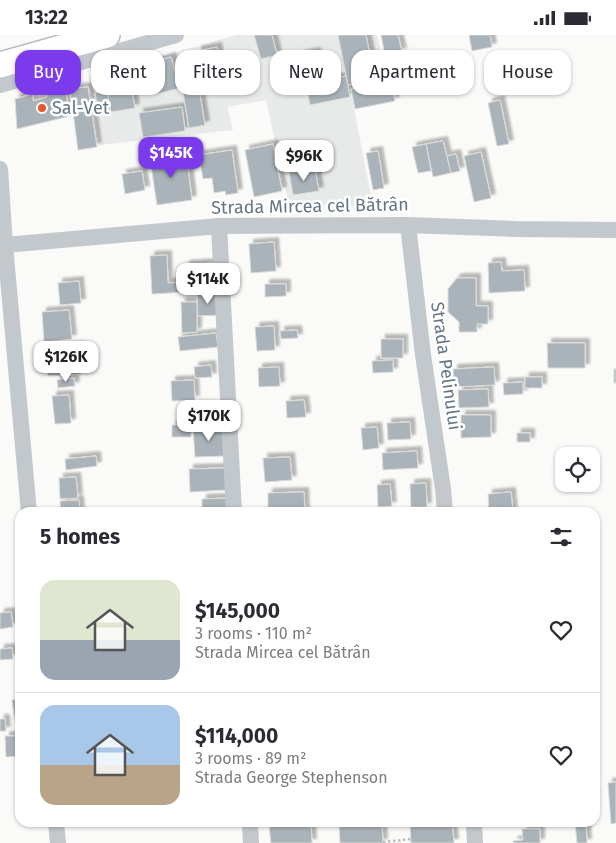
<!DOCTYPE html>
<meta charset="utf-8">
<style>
body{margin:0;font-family:"Fira Sans",sans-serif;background:#f2f2f3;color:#2b2b33;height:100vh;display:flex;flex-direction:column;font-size:19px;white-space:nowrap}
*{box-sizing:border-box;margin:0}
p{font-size:16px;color:#7c7c81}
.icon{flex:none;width:28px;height:28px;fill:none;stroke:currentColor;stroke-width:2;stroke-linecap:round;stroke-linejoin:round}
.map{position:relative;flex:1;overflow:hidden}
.panel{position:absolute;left:15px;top:472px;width:585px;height:320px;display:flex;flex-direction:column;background:#fff;border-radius:15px;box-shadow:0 1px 4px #0004}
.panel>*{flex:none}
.banner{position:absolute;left:15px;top:15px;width:586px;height:45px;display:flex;gap:10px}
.buttons{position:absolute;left:555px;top:412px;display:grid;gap:10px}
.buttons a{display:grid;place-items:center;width:45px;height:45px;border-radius:10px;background:#fff;box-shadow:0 1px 4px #0004;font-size:25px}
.price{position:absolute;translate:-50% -42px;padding:0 11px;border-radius:10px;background:#fff;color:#222;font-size:16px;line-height:32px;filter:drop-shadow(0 1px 2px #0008)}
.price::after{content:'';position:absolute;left:50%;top:30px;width:15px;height:11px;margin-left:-8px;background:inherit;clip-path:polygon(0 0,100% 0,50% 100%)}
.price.current{background:#7c3aed;color:#fff}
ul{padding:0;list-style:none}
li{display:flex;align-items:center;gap:15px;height:125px;padding:0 25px}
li+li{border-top:1px solid #e1e1e2}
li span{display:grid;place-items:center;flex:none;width:140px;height:100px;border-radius:15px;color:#555}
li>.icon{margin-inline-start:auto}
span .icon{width:60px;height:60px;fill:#fffc;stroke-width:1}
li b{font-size:21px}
h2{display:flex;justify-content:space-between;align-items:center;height:60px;padding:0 25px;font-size:21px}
.tag{padding:0 18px;border-radius:15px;background:#fff;box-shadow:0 1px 4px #0004;font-size:18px;line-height:45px}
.tag.current{background:#7c3aed;color:#fff}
.status{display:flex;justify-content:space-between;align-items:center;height:35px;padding:0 25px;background:#fff;direction:ltr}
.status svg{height:14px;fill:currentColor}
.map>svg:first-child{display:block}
.built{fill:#e8e9e9}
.building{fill:#aab3b9;stroke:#dcdcda;filter:url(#shadow)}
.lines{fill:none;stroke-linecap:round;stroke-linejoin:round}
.primary-casing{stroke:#b5babe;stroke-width:28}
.path{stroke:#bbbfc2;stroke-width:2.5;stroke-dasharray:2.5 2.5;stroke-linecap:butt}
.minor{stroke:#c3c8cc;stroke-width:16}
.primary{stroke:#fff;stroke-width:25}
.poi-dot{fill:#e4572e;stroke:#fff;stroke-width:2}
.labels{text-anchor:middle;stroke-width:5;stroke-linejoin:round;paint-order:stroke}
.poi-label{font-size:18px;fill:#657683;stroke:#fff;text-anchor:start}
.street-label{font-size:18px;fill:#657683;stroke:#fff}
</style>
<div class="status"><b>13:22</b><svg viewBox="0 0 49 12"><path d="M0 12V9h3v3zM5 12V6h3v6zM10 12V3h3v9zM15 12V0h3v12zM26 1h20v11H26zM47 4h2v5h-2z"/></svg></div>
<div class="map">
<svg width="616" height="808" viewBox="0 0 616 808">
<defs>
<filter id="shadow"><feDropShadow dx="4.5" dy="-4.5" stdDeviation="1" flood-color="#0004"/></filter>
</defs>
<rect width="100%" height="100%" fill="#fafaf8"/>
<path class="built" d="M236,0H377L388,44L350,53L373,171H289L266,65L227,72L233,95L100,110L89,43Z"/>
<g class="building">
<path d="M254,0H272L277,20L261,24Z"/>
<path d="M338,0H366L375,45L348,50Z"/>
<path d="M381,0H398L402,17L385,20Z"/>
<path d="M469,0H490L492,12L472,16Z"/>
<path d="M217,12L222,38L202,42L197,16Z"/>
<path d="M316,17L322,46L306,50L300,20Z"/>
<path d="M171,22L180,53L157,59L149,28Z"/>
<path d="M195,30L205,90L189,93L179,33Z"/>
<path d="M421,33L426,53L412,56L408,36Z"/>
<path d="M346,41L350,62L310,70L306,50Z"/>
<path d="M391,46L395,66L355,74L351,54Z"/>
<path d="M64,47L70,81L17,94L15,64L33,59V66L47,62L45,52Z"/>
<path d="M131,51L135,73L111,77L107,56Z"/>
<path d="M88,52L97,112L78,115L70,54Z"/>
<path d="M107,56L111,77L99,79L95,58Z"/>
<path d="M500,65L509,109L497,111L488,68Z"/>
<path d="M182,72L185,96L143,102L139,78Z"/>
<path d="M443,106L451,138L433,142L426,109Z"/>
<path d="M273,109L282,156L254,162L245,115Z"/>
<path d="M426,109L431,136L418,138L412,112Z"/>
<path d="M232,115L238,158L226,160L225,156L214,158L212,143L203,144L199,120Z"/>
<path d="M378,116L384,153L373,155L366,118Z"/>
<path d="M481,117L491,163L474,167L464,121Z"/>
<path d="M186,118L192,165L157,170L150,124Z"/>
<path d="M456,119L460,136L451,138L447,121Z"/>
<path d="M315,134L319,156L293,160L289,137Z"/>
<path d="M142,136L145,155L125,159L122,139Z"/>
<path d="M274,207L276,236L251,238L249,209Z"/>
<path d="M167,220L168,248L186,247V257L152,259L150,221Z"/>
<path d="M501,227L502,236L524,235L525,256L489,258L488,228Z"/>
<path d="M213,228L214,255L186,257L185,230Z"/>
<path d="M457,243H476V271H488V289H477V297H459V287L448,277V254Z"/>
<path d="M79,246L81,268L60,270L58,248Z"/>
<path d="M265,249H286V261L265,262Z"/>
<path d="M219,258L220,280L198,281L197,259Z"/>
<path d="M181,267H197V297L182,298Z"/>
<path d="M69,275L72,304L44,307L42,277Z"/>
<path d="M274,291L275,315L257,316L255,292Z"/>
<path d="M297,295L298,303L281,304L280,296Z"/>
<path d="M216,298L218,312L180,316L178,302Z"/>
<rect x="381" y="304" width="22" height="19"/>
<path d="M547,308H585V333H548Z"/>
<path d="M79,311L81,339L48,341L46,314Z"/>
<path d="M393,325V337L373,338L372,326Z"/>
<path d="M211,330L212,342L195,343L194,332Z"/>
<path d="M279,332L280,351L259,352L258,333Z"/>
<path d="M494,332L495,350L454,352L453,334Z"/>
<rect x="614" y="334" width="2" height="14"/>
<rect x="525" y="342" width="17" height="11"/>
<path d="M74,343L75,351L58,353L57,345Z"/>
<path d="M194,345L195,365L172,366L171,346Z"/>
<path d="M523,347V359L504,360L503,348Z"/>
<path d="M488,354L489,372L459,373L458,355Z"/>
<path d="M69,360L71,388L55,389L52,361Z"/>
<path d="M304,365L306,382L287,383L286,366Z"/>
<path d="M461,380H491V402L461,403Z"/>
<path d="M410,387L411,404L388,405L387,388Z"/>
<rect x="172" y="390" width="19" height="12"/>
<path d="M223,392L224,421L195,422L193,393Z"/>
<path d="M377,392L379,413L363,415L361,393Z"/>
<rect x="517" y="398" width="13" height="9"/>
<path d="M417,416L418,433L383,435L382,418Z"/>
<path d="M96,421L97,431L66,435L65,424Z"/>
<path d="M290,422L292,445L265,447L263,423Z"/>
<path d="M225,433L226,455L190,457L189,434Z"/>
<path d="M76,442L78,463L60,464L59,443Z"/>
<path d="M426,448L427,472H411L410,449Z"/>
<path d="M390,449L392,471L378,472L377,450Z"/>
<path d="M304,457L305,478H268V458Z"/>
<path d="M511,457L513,478H487L489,477L488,459Z"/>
<path d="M229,463L230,478H202V464Z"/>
<path d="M79,465L80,478H61L60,466Z"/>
<path d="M11,577L13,592L0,594V578Z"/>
<path d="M12,613L13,624L0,625V614Z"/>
<path d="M20,664V687L15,688L12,665Z"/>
<path d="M0,684H5L6,696H0Z"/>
<path d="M5,701H20V721L6,722Z"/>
<path d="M616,747V788L611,789L608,748Z"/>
<path d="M311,788L312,808H271L269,791Z"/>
<path d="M339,788H382L383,808H340Z"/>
<path d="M410,788H452L454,808H411Z"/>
<path d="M575,788H586L587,808H577Z"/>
<path d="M522,794H540V808H514L513,806L523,805Z"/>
</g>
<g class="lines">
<defs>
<path id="primary" d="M0,30L107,0"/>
</defs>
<use href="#primary" class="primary-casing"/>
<path class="path" d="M383,807L411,804"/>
<g class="minor">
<path d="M0,50L176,0"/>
<path d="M0,134L5,210L29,478"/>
<path d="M408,190L423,320L443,454L445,478"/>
<path d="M219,191L234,478"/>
<path d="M5,210L219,191L408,190L514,194L616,195"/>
<path d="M56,788L58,808"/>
<path d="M250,788L251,808"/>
<path d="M474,788L475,808"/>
</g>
<use href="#primary" class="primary"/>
</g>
<circle class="poi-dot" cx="42" cy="73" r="5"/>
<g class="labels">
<g class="poi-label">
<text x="52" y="79">Sal-Vet</text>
</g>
<g class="street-label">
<text transform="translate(310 171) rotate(-1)" y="6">Strada Mircea cel Bătrân</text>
<text transform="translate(446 331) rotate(82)" y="6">Strada Pelinului</text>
</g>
</g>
</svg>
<div class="buttons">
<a><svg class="icon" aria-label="locate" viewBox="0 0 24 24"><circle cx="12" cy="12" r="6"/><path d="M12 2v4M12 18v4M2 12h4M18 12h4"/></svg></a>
</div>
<b class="price current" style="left:171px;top:144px">$145K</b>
<b class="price" style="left:304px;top:147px">$96K</b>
<b class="price" style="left:208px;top:270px">$114K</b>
<b class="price" style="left:66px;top:348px">$126K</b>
<b class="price" style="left:209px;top:407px">$170K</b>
<div class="banner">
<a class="tag current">Buy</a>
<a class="tag">Rent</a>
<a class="tag">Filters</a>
<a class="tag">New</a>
<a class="tag">Apartment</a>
<a class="tag">House</a>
</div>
<section class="panel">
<h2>5 homes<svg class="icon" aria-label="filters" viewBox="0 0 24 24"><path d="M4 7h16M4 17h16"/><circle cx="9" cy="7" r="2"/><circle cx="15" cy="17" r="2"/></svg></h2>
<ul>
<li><span style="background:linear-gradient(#dfe7d0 60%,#9aa5b1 0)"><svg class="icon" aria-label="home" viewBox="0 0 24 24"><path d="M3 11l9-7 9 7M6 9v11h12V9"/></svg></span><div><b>$145,000</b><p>3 rooms · 110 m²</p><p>Strada Mircea cel Bătrân</p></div><svg class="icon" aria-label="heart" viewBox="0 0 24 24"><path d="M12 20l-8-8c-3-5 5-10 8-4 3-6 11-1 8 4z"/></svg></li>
<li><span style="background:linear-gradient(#a9c7e8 60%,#b9a48a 0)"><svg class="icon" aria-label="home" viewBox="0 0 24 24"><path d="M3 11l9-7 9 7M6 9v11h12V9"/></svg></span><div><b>$114,000</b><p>3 rooms · 89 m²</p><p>Strada George Stephenson</p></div><svg class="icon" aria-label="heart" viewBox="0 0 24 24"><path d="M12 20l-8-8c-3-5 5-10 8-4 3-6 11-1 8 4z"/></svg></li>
</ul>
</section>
</div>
